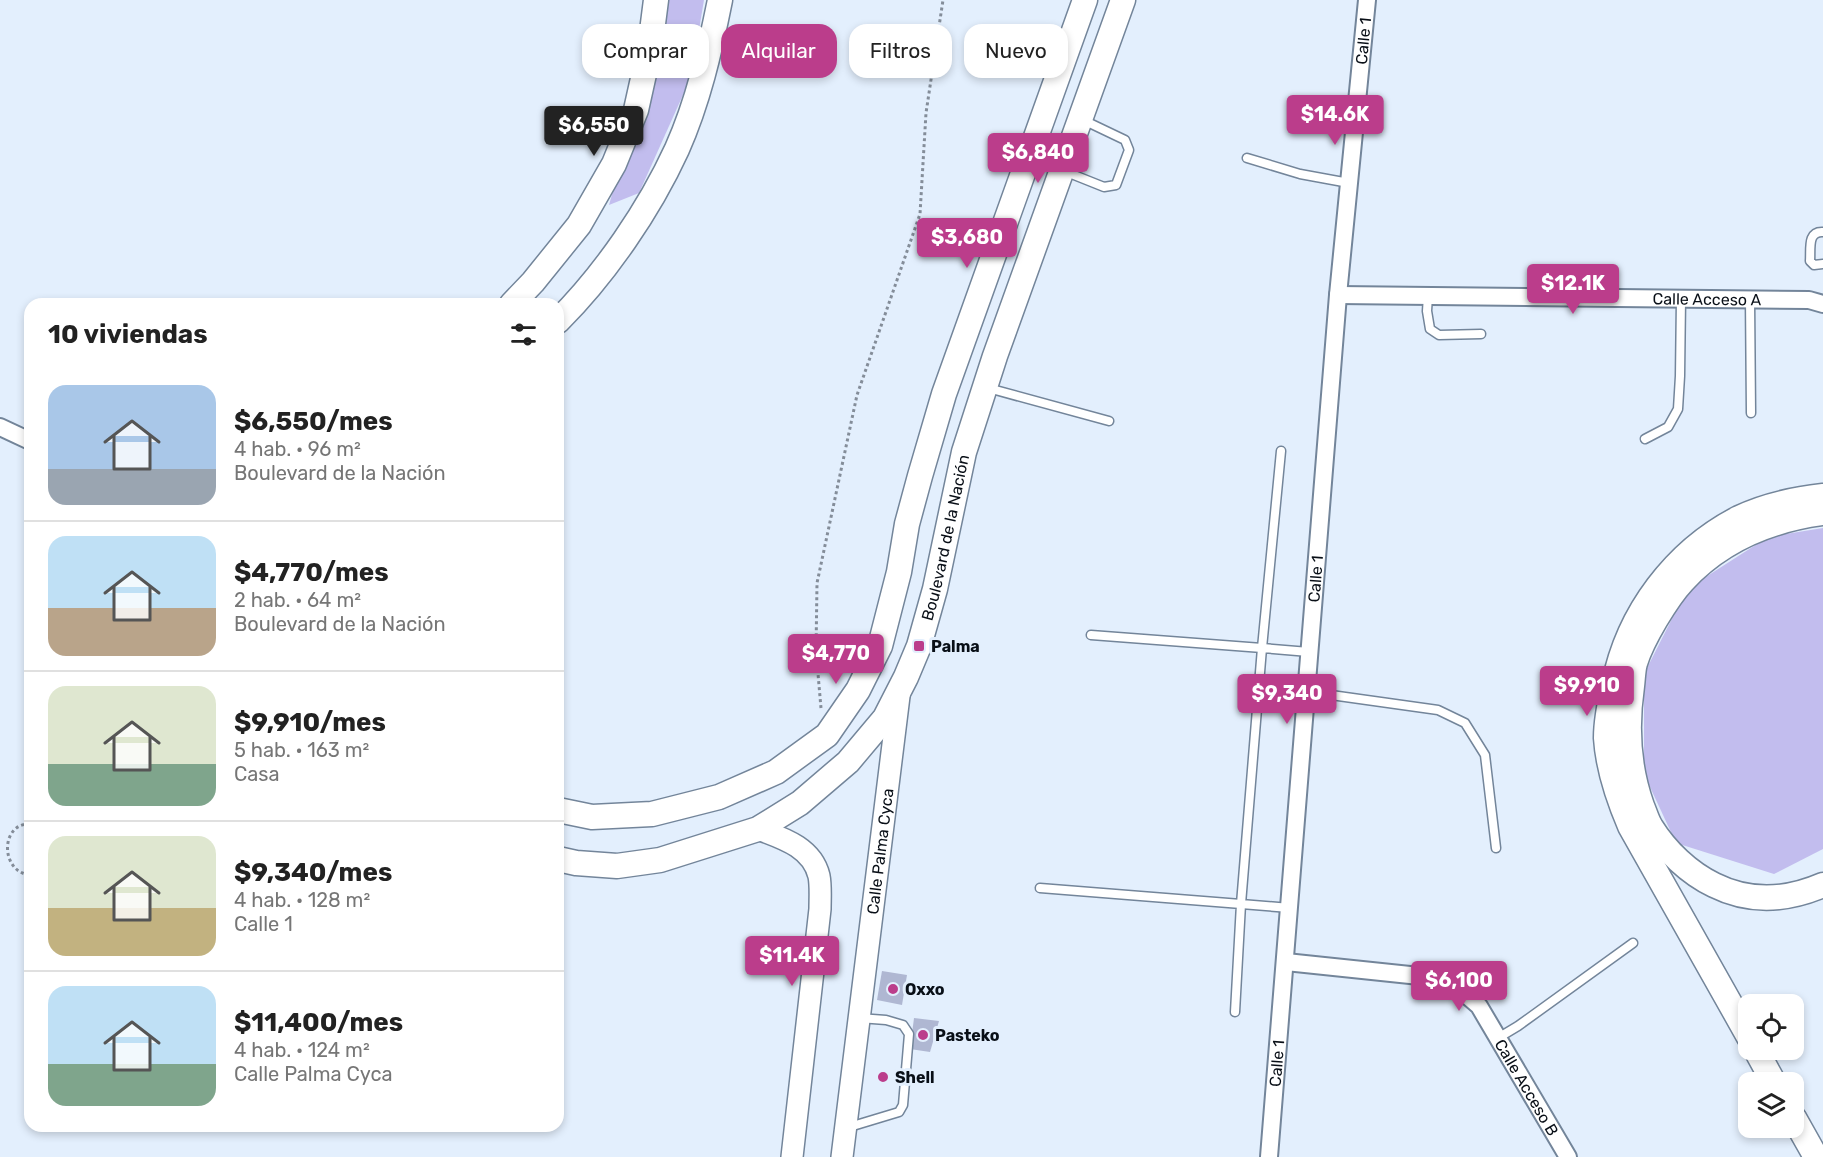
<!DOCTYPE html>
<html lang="es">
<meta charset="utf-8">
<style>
body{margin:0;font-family:Rubik,sans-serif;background:#f2f2f2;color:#222;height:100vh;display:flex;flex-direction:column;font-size:22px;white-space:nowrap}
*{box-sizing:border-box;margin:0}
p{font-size:20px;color:#767676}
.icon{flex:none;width:33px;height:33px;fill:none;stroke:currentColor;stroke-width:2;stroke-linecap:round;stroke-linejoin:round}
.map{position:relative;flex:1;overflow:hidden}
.drawer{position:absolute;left:24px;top:298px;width:540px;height:834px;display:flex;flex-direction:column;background:#fff;border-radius:18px;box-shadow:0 3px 9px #0003}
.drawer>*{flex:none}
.guide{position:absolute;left:582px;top:24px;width:570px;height:54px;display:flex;gap:12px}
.controls{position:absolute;left:1738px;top:994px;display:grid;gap:12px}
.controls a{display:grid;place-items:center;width:66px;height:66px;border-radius:12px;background:#fff;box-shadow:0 3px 9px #0003;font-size:30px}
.price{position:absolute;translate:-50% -51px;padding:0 14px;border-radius:6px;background:#bb3d8b;color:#fff;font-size:20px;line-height:39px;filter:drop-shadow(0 2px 3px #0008)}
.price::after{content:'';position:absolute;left:50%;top:36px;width:18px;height:14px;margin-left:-9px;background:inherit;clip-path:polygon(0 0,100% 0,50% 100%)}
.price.selected{background:#222;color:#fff}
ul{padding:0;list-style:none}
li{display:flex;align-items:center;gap:18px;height:150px;padding:0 24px}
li+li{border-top:2px solid #e0e0e0}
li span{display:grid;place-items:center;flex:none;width:168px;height:120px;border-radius:18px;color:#555}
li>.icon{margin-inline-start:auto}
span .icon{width:72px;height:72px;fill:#fffc;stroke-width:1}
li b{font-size:26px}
h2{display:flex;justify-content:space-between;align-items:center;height:72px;padding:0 24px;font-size:26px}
.tag{padding:0 21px;border-radius:18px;background:#fff;box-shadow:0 3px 9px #0003;font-size:21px;line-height:54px}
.tag.selected{background:#bb3d8b;color:#fff}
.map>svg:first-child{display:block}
.green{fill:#c2bdee}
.building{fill:#afb7d2}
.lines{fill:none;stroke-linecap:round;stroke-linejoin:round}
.service-casing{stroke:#73859a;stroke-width:11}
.minor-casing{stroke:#73859a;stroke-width:20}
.tertiary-casing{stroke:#73859a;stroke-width:24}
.secondary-casing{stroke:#73859a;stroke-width:27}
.path{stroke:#848d99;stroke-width:3;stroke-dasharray:3 3;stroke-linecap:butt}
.service{stroke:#fff;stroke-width:8}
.minor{stroke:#fff;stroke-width:16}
.tertiary{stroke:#fff;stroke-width:21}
.secondary{stroke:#fff;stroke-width:24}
.poi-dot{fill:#bb3d8b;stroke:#e3effd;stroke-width:2}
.labels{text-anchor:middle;stroke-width:6;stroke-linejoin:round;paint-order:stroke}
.street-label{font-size:16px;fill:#090f17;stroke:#e3effd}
.poi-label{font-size:16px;font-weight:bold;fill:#090f17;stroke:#e3effd;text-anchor:start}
</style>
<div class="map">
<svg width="1823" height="1157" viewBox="0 0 1823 1157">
<rect width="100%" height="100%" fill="#e3effd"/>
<g class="green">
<path d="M668,0H704L691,77L639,193L609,205Z"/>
<path d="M1823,528V849L1774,874L1676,843L1644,774V674L1687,589L1768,537Z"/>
</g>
<g class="building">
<path d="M882,971L907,975L902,1005L877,1000Z"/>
<path d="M914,1018L939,1021L930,1052L910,1049Z"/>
</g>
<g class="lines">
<defs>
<g id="service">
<path d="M1247,158L1300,174L1349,183"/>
<path d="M1064,171L1104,187L1116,185L1129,150L1125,140L1081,119"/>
<path d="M1823,232C1807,231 1811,249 1810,261L1814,265L1823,264"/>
<path d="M1428,296L1427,311L1430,329L1439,335L1481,334"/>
<path d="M1750,299L1751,413"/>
<path d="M988,388L1109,421"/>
<path d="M1645,439L1668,427L1678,409L1680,376L1681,299"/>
<path d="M1091,635L1262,648L1281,451"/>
<path d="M1306,693L1331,695L1438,710L1465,723L1485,755L1496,848"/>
<path d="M1040,888L1241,904L1235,1012"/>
<path d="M1290,908L1241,904L1262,648L1309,652"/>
<path d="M1498,1038L1518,1026L1633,943"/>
<path d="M846,1128L899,1112L903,1105L909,1034L903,1025L886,1020L859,1018"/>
</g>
<g id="minor">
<path id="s1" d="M1338,295L1809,300L1823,304"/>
<path d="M0,427L30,441"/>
<path id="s2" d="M1286,962L1429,977L1457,987L1479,1006L1568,1157"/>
<path id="s3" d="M1269,1157L1338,295L1367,0"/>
</g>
<g id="tertiary">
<path d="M758,829C782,838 812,847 819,876C821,886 820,898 820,909L792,1157"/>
<path id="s4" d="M842,1157L899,696"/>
</g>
<g id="secondary">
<path d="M512,304L533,282L579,225L614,164L636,110L650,47L656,0"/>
<path d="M558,321C605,274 649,210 677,149C698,102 710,50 720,0"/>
<path d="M1823,513C1770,520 1720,541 1683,581C1667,598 1642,640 1635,663C1633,670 1633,678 1632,686C1626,727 1628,767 1642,806C1645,813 1647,821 1651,827C1666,851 1689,873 1714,885C1750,903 1786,901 1823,885"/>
<path d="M558,810L592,817L652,814L719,797L776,772L827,735L858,690L880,646L899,572L907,524L920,476L944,394L1085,0"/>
<path id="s5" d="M558,859L576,863L617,866L660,860L758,829L800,803L848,762L885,718L906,677L919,646L935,589L964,452L995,356L1123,0"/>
<path d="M1749,1037L1630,826C1618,798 1608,769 1606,738C1606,720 1610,701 1614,684C1628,613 1675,551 1739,518C1764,506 1796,499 1823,496"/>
<path d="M1756,1050L1774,1083"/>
<path d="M1794,1118L1816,1157"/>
</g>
</defs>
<use href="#service" class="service-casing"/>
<use href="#minor" class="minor-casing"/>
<use href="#tertiary" class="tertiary-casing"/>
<use href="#secondary" class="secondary-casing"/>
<g class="path">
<path d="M821,708L816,651L817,583L857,395L920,214L926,113L943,0"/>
<path d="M30,824C0,823 0,872 30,875"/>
</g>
<use href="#service" class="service"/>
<use href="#minor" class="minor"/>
<use href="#tertiary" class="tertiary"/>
<use href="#secondary" class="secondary"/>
</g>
<g class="poi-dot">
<rect x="913" y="640" width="12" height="12" rx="3"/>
<circle cx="893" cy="989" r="6"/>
<circle cx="923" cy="1035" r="6"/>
<circle cx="883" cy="1077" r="6"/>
</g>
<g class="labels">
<g class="street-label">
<text dy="6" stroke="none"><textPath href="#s3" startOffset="1120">Calle 1</textPath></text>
<text dy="6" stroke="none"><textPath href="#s1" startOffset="369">Calle Acceso A</textPath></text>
<text dy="6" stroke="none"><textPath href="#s5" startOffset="567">Boulevard de la Nación</textPath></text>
<text dy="6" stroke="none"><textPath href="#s3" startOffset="580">Calle 1</textPath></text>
<text dy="6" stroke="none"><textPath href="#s4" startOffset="308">Calle Palma Cyca</textPath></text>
<text dy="6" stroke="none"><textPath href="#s3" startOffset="94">Calle 1</textPath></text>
<text dy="6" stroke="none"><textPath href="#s2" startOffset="297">Calle Acceso B</textPath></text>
</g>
<g class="poi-label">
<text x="931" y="652">Palma</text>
<text x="905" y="995">Oxxo</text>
<text x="935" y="1041">Pasteko</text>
<text x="895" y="1083">Shell</text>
</g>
</g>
</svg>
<div class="controls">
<a><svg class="icon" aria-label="locate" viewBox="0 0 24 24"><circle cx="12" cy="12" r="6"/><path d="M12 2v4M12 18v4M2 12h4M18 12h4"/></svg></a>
<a><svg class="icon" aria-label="layers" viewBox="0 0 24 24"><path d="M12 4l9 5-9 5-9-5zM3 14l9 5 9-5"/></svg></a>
</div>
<b class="price" style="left:1335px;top:146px">$14.6K</b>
<b class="price selected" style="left:594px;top:157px">$6,550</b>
<b class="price" style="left:1038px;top:184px">$6,840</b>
<b class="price" style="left:967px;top:269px">$3,680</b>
<b class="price" style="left:1573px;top:315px">$12.1K</b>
<b class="price" style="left:836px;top:685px">$4,770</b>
<b class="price" style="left:1587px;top:717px">$9,910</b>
<b class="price" style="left:1287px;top:725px">$9,340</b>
<b class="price" style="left:792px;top:987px">$11.4K</b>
<b class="price" style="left:1459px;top:1012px">$6,100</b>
<div class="guide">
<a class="tag">Comprar</a>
<a class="tag selected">Alquilar</a>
<a class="tag">Filtros</a>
<a class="tag">Nuevo</a>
</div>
<section class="drawer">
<h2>10 viviendas<svg class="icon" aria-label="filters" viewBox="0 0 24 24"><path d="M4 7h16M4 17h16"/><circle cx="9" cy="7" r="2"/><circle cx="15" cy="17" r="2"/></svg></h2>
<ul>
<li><span style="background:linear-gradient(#a9c7e8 70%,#9aa5b1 0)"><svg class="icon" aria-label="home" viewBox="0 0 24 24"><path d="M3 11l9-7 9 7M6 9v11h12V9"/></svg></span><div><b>$6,550/mes</b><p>4 hab. · 96 m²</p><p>Boulevard de la Nación</p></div></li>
<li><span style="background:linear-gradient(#bfe0f5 60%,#b9a48a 0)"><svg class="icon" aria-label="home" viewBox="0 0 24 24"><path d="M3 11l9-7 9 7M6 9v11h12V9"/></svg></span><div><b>$4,770/mes</b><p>2 hab. · 64 m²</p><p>Boulevard de la Nación</p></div></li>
<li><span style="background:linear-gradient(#dfe7d0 65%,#7fa58c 0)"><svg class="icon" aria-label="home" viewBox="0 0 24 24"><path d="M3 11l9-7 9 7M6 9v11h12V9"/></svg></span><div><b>$9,910/mes</b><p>5 hab. · 163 m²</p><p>Casa</p></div></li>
<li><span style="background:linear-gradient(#dfe7d0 60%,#c2b280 0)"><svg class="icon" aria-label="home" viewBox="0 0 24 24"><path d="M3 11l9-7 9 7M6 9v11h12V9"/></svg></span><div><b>$9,340/mes</b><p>4 hab. · 128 m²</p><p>Calle 1</p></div></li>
<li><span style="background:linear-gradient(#bfe0f5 65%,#7fa58c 0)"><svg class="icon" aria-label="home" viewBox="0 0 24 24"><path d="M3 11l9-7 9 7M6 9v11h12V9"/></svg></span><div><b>$11,400/mes</b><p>4 hab. · 124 m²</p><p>Calle Palma Cyca</p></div></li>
</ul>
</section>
</div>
